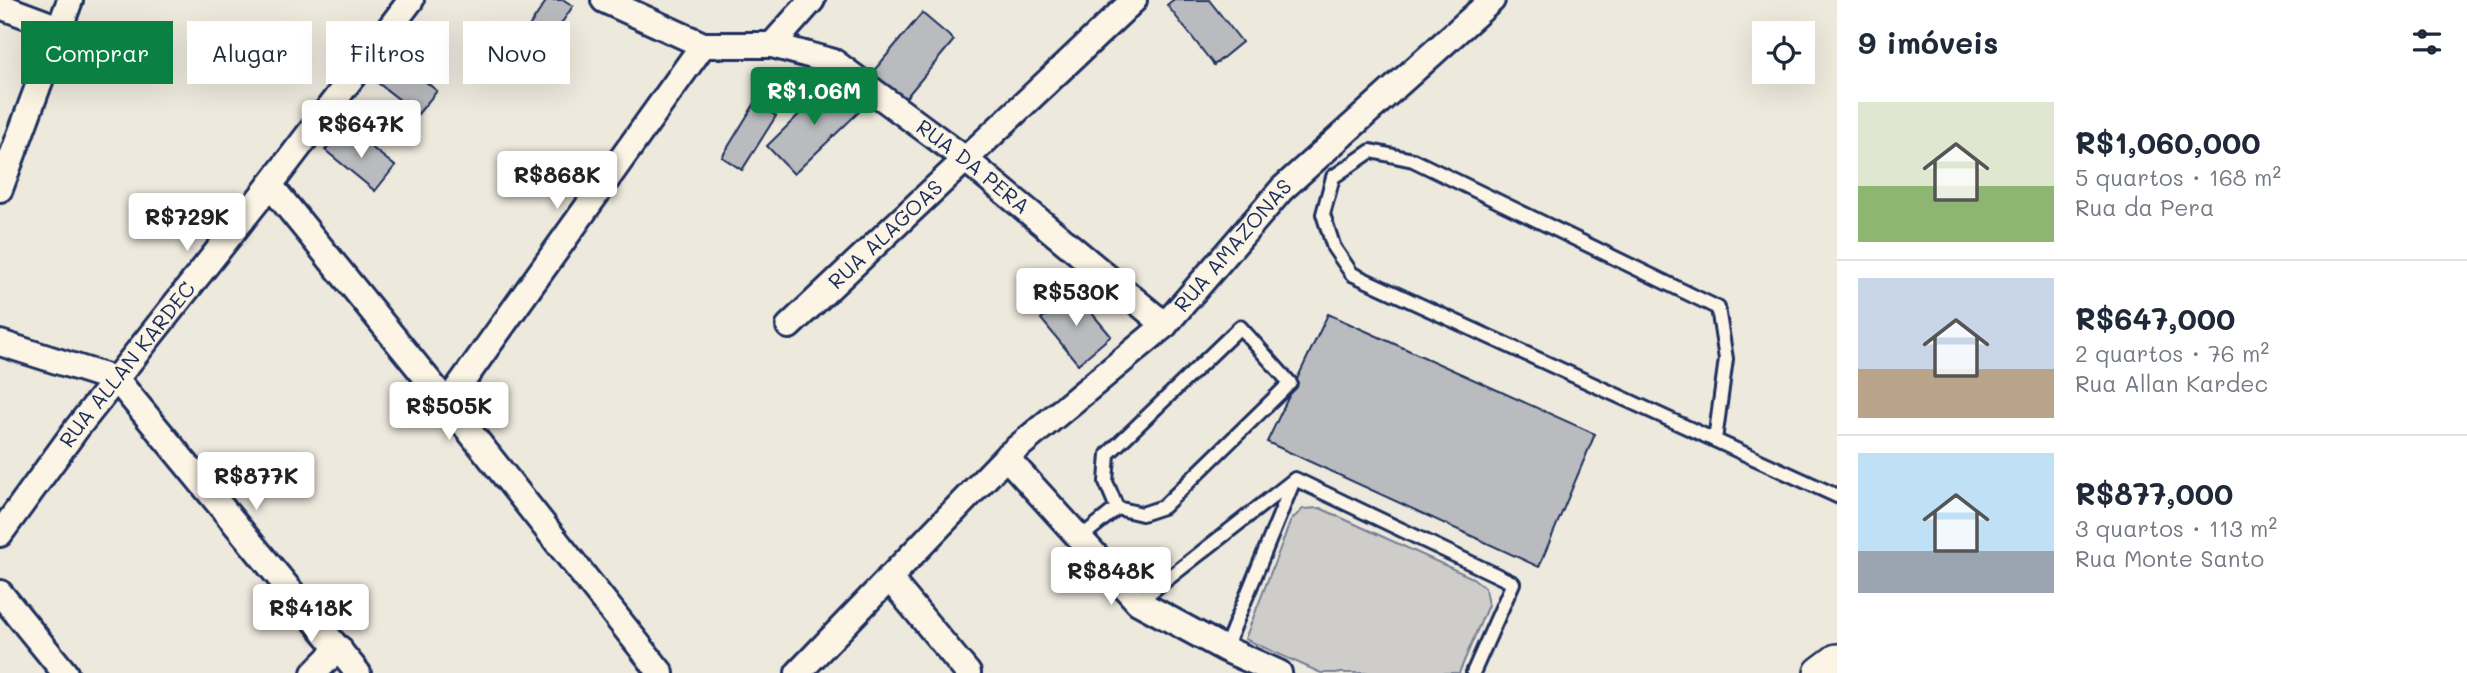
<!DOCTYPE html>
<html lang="pt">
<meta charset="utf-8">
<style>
body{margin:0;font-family:Mali,sans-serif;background:#f2f2f3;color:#1f2937;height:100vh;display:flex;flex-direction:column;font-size:26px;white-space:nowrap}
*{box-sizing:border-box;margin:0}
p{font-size:23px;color:#747a83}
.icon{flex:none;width:38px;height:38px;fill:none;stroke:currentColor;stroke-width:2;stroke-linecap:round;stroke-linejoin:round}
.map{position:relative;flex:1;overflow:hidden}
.drawer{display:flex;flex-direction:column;background:#fff;width:630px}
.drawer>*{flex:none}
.hud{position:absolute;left:21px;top:21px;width:665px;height:63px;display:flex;gap:14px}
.buttons{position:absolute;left:1752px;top:21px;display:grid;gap:14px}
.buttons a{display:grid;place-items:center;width:63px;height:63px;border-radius:0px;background:#fff;box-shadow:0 7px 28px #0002;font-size:35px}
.price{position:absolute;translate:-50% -60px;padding:0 16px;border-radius:7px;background:#fff;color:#222;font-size:23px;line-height:46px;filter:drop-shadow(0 2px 4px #0008)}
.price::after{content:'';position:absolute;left:50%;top:42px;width:21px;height:16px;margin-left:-10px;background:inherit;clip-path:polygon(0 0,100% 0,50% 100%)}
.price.active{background:#0b8043;color:#fff}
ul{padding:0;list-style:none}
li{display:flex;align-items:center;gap:21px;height:175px;padding:0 21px}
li+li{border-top:2px solid #e0e1e3}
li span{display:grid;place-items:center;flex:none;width:196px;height:140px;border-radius:0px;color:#555}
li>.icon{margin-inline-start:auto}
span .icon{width:84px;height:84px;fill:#fffc;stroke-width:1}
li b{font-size:30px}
h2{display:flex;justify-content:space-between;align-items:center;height:84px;padding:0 21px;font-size:30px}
.pill{padding:0 24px;border-radius:0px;background:#fff;box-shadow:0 7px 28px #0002;font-size:24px;line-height:63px}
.pill.active{background:#0b8043;color:#fff}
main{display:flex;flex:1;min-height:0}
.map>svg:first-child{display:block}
.green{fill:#cfcdca;stroke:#757e94;stroke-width:2}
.building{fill:#babbbe;stroke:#1b2f5e;stroke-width:2}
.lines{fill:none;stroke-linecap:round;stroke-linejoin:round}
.lane-casing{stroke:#1b2f5e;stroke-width:18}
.street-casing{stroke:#1b2f5e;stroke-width:30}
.secondary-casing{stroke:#1b2f5e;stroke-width:38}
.lane{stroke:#fcf5e5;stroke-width:12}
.street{stroke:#fcf5e5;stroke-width:24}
.secondary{stroke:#fcf5e5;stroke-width:33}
.labels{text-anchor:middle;stroke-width:6;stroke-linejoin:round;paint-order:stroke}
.street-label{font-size:21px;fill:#1b2f5e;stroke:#fcf5e5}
</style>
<main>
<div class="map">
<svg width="1837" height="673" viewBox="0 0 1837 673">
<rect width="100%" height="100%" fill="#eee9dd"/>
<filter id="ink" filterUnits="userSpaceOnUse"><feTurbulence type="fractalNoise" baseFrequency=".0143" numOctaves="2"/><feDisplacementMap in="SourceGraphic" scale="14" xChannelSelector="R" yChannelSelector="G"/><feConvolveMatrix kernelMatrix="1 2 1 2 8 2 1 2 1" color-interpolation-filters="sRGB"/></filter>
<g filter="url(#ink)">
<path class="green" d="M1320,508L1473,578L1485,588L1488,605L1459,673H1321L1245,639L1291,520L1303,509Z"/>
<g class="building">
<path d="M547,0H564L573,6L536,61L515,47Z"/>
<path d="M1173,0H1209L1242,42L1214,65L1167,5Z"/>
<path d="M922,13L954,40L904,100L872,73Z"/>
<path d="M398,59L437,91L418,114L378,83Z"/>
<path d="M834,80L862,109L794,174L767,146Z"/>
<path d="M755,103L776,116L742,170L722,157Z"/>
<path d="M338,134L350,143L356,135L395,166L375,191L325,150Z"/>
<path d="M1074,292L1111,336L1078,364L1041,319Z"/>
<path d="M1328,314L1595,434L1539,567L1267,442Z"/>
</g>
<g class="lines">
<defs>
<g id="lane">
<path d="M1240,327L1290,383L1163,507L1142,514L1117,508L1106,482L1108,454Z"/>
<path d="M1715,440L1726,359L1718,308L1413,160L1371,151L1333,177L1323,214L1334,248L1352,274L1837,496"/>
<path d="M1080,538L1117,508"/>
<path d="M1138,602L1295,479L1513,583L1473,673"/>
<path d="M1225,649L1294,480"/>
</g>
<g id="street">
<path id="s1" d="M604,0L703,45H772L834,62L965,159L1165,325"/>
<path d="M0,6L59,28"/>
<path d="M772,45L812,0"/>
<path d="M270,185L447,403L661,673"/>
<path d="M0,189L70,0"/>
<path id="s2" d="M789,326L1134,0"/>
<path d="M0,343L117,380L358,673"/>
<path d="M447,403L703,45"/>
<path d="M1006,457L1138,602L1225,649L1279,673"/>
<path id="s3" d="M0,534L77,428L270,185L411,0"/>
<path d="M889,578L968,673"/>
<path d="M0,593L65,673"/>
<path d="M314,673L339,648"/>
<path id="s4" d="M798,673L1006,457L1165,325L1282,189L1492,0"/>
</g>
<path id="secondary" d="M1821,673L1837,661"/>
</defs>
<use href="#lane" class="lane-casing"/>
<use href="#street" class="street-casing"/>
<use href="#secondary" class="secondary-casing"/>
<use href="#lane" class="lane"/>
<use href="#street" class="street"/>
<use href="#secondary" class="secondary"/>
</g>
</g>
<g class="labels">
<g class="street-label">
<text dy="7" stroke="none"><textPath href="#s1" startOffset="416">RUA DA PERA</textPath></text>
<text dy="7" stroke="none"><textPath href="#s2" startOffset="133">RUA ALAGOAS</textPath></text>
<text dy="7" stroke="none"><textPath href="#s4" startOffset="611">RUA AMAZONAS</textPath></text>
<text dy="7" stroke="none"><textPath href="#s3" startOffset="212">RUA ALLAN KARDEC</textPath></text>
</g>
</g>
</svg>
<div class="buttons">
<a><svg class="icon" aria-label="locate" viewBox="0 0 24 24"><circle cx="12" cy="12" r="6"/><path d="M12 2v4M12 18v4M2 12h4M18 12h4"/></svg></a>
</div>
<b class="price active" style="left:814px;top:127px">R$1.06M</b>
<b class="price" style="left:361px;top:160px">R$647K</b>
<b class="price" style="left:557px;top:211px">R$868K</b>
<b class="price" style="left:187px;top:253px">R$729K</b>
<b class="price" style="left:1076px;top:328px">R$530K</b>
<b class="price" style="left:449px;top:442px">R$505K</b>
<b class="price" style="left:256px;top:512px">R$877K</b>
<b class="price" style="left:1111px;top:607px">R$848K</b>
<b class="price" style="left:311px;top:644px">R$418K</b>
<div class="hud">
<a class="pill active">Comprar</a>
<a class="pill">Alugar</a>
<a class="pill">Filtros</a>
<a class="pill">Novo</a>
</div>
</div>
<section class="drawer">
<h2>9 imóveis<svg class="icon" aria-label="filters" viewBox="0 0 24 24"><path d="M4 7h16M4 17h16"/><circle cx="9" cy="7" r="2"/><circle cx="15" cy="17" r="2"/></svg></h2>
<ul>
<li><span style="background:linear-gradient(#dfe7d0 60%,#8fb573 0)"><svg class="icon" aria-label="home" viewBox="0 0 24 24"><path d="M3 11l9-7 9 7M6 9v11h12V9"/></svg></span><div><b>R$1,060,000</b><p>5 quartos · 168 m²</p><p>Rua da Pera</p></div></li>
<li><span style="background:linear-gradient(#c9d6e8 65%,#b9a48a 0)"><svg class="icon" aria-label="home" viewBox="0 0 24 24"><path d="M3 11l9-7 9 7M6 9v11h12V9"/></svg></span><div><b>R$647,000</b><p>2 quartos · 76 m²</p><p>Rua Allan Kardec</p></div></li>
<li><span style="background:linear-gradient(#bfe0f5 70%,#9aa5b1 0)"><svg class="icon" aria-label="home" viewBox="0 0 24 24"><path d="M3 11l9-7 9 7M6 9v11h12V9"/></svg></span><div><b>R$877,000</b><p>3 quartos · 113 m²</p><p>Rua Monte Santo</p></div></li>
</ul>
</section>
</main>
